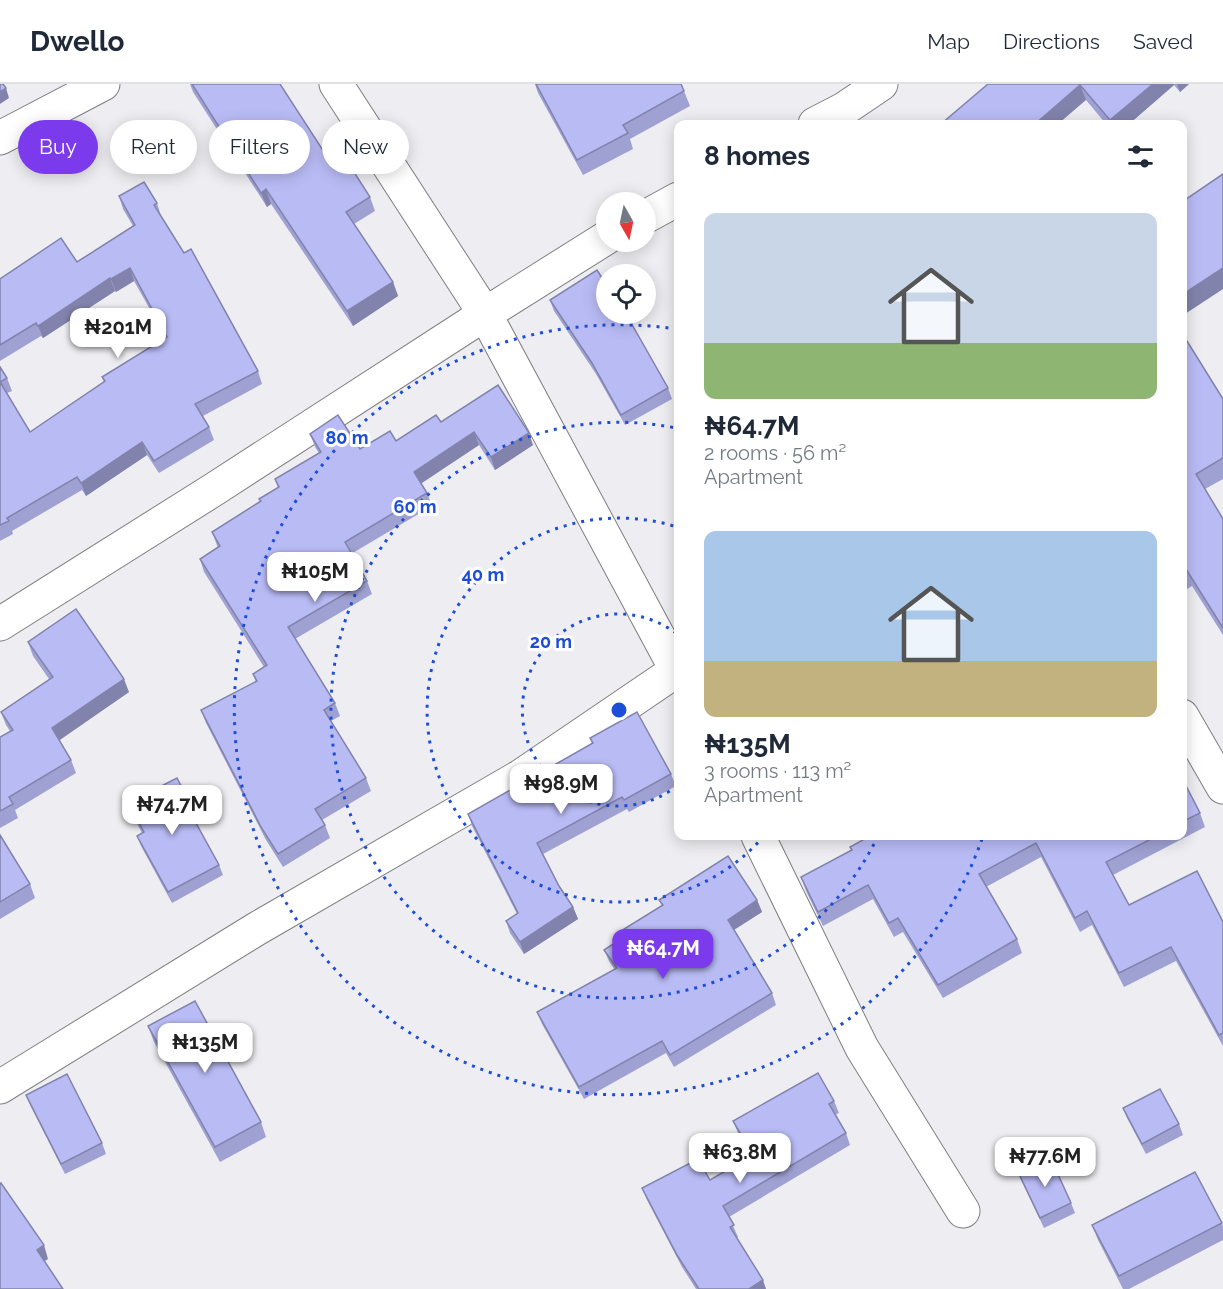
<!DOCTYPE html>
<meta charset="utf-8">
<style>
body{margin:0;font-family:Raleway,sans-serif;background:#f6f6f7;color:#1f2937;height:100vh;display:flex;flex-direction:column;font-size:22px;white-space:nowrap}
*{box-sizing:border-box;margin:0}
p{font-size:20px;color:#747a83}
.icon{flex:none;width:33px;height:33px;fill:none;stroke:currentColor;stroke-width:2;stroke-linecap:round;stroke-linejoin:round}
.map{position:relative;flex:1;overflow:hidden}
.side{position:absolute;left:674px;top:36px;width:513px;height:720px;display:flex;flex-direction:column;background:#fff;border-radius:12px;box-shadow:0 3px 15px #0003}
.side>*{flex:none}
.guide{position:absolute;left:18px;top:36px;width:566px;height:54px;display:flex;gap:12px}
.needle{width:39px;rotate:171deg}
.controls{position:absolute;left:596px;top:108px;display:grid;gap:12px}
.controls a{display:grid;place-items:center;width:60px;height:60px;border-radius:50%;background:#fff;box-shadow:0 3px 15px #0003;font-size:30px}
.price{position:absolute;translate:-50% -51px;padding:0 14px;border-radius:12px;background:#fff;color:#222;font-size:20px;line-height:39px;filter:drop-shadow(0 2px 3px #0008)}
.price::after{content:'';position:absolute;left:50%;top:36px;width:18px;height:14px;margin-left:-9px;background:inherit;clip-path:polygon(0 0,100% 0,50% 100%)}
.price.on{background:#7c3aed;color:#fff}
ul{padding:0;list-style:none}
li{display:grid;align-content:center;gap:12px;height:318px;padding:0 30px}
li span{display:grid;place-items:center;height:186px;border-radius:12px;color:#555}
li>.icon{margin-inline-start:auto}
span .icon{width:108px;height:108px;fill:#fffc;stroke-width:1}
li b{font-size:26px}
h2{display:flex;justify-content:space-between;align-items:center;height:72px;padding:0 30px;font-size:26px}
.tag{padding:0 21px;border-radius:27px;background:#fff;box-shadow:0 3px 15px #0003;font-size:21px;line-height:54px}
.tag.on{background:#7c3aed;color:#fff}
header{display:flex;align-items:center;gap:36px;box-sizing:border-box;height:84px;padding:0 30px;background:#fff;border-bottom:2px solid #e0e1e3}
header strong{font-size:28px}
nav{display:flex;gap:33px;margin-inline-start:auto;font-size:21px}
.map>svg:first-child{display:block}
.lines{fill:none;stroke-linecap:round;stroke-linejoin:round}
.minor-casing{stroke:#7f7f82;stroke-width:35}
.minor{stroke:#fff;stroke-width:33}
.wall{fill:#9fa1d3}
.shaded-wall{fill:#8283ac}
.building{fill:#b9bbf5;stroke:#8283ac;stroke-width:1.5}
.ring{fill:none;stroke:#1d4ed8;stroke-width:3;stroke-dasharray:3 6}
.centre{fill:#1d4ed8;stroke:#fff;stroke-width:3}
.ring-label{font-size:18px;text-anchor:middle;font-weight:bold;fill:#1d4ed8;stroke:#fff;stroke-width:6;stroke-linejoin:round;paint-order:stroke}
</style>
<header>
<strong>Dwello</strong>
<nav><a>Map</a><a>Directions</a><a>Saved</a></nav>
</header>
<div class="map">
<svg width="1223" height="1205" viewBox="0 0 1223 1205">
<rect width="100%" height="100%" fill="#eeeef2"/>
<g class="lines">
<defs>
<g id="minor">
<path d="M336,0L485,230L678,589"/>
<path d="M815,40L844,25L881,0"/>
<path d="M0,54L103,0"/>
<path d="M645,133L678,115"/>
<path d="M0,540L213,406L485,230L606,154"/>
<path d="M1182,632L1223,703"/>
<path d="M758,752L862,964L963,1127"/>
<path d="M0,1003L258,844L521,692L677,586"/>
</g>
</defs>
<use href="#minor" class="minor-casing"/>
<use href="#minor" class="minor"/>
</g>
<g class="wall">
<path d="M190,0H280L335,85L370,113L375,127L354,140L393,198L398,212L353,242L271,120L267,123L193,8Z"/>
<path d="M535,0H681L684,7L690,22L630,55L633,65L583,91L538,9Z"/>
<path d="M988,0H1189L1180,8L1174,1L1129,40H1106L1086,16Z"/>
<path d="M119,112L157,119L161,132L258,287L262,300L203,332L209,343L214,356L159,389L147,371L86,412L82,406L12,447L13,450L0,457V283L7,294L12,307L7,309L30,348L104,298L102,293L166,254L134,197L116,208L115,207L43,254L41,252L0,277V195L77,178L133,142L123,125Z"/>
<path d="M550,216L668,304L672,315L625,341L596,290L554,227Z"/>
<path d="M1182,249L1223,315V395L1205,405L1223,435V551L1192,502L1184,507L1182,504Z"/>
<path d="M441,338L533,361L495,386L479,361L421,399L427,409L432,422L351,470L367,497L372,510L295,555L335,619L340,632L331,637L366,694L371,707L322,736L325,741L330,754L283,783L266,756L206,639L201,626L256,598L253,590L264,583L204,488L200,475L218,464L212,448L260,418L259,415L278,404L275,395L319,369L315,363L310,350L360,365L396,357Z"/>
<path d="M28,558L129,608L59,656L71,676L76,689L15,726L18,734L0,744V653L10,647L6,641L1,628L49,595L33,572Z"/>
<path d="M590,654L671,690L676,702L629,728L627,725L543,770L559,802L573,823L578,835L524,870L510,849L506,837L517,830L472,742L468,730L592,659Z"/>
<path d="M1182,697L1200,729L1205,743L1113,791L1129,821L1223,838V962L1176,877L1124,903L1092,841L1080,848L1041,773L986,803L1017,855L1022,869L943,914L903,848L894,853L873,815L823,842L806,807L801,793L851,766L850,763L870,752H1182Z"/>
<path d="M189,717L193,727L190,728L219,781L223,791L172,819L141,762L137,752L142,749L132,730L128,719Z"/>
<path d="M0,751L30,800L35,814L0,835Z"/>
<path d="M659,816H757L762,828L734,846L772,909L776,921L674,983L666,969L584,1015L542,940L537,928L615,886L609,877L604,866L626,851L624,845L662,822Z"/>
<path d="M148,942L261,1038L266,1053L220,1078L154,958Z"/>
<path d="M26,1011L102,1059L106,1070L65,1090L30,1021Z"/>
<path d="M834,1017L839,1029L835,1031L846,1049L850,1061L729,1133L738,1153L737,1154L766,1205H696L682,1183L647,1116L642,1104L710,1096L751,1072L738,1049L733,1037Z"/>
<path d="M1123,1024L1179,1040L1183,1051L1146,1070L1127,1034Z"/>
<path d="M1019,1090L1071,1119L1075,1129L1044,1144L1023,1100Z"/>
<path d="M1222,1139L1223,1143V1156L1129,1205H1123L1098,1156L1092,1141Z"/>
</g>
<g class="shaded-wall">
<path d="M1153,0H1174V1L1129,40H1112L1110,36Z"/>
<path d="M1177,0H1189L1180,8Z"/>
<path d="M1080,1L1086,16L1058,40H1035Z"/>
<path d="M6,4L9,14L0,20V8Z"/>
<path d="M266,105L271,120L267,123L261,109Z"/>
<path d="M130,184L134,197L116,208L111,195Z"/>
<path d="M1223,184V205L1182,232V211Z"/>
<path d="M110,194L115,207L43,254L38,242Z"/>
<path d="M393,198L398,212L353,242L347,227Z"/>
<path d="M474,348L479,361L419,401L414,388Z"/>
<path d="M529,349L533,361L495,386L491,373Z"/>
<path d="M142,358L147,371L86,412L81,399Z"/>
<path d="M124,595L129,608L57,658L52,644Z"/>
<path d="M757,816L762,828L732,847L728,836Z"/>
<path d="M573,823L578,835L524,870L520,858Z"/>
<path d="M44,1161L48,1175L42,1179L37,1166Z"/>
<path d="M763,1196L766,1205H749Z"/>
</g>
<g class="building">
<path d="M0,0H3L6,4L0,8Z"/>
<path d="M192,0H280L335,85L347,77L370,113L346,128L393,198L347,227L266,105L261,109Z"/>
<path d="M536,0H681L684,7L623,41L628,49L577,76Z"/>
<path d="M988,0H1153L1110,36L1080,1L1035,40H941Z"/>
<path d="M1223,90V184L1182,211V118Z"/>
<path d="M144,98L157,119L154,121L184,169L191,165L258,287L195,320L209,343L154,377L142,358L81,399L77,393L7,434L9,437L0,441V283L7,294L0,298L30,348L105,297L102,293L167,253L130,184L111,195L110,194L38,242L36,239L0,261V195L61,154L77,178L135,141L119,112Z"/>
<path d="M597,186L606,200V230H626L668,304L621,331L592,279L550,216Z"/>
<path d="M1182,249L1223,315V374L1196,390L1223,435V544L1186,485L1182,487Z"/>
<path d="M498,301L529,349L491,373L474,348L414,388L427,409L345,458L367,497L288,543L335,619L324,626L366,694L315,725L325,741L278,770L261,743L201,626L257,597L253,590L267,581L200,475L220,462L212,448L261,417L259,415L279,403L275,395L321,368L310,350L338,331L360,365L390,347L396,357L436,331L441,338Z"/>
<path d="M76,525L124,595L52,644L71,676L9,713L13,720L0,727V653L13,646L1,628L53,593L28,558Z"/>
<path d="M637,628L671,690L624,716L622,713L537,759L559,802L573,823L520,858L506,837L518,829L468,730L593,659L590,654Z"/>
<path d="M177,694L189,717L185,719L219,781L168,808L137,752L144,748L128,719Z"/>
<path d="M1183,696L1200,729L1182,738V697Z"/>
<path d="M0,751L30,800L0,818Z"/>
<path d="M870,752H1157L1106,778L1129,821L1197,787L1223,838V949L1219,951L1171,863L1119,889L1087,827L1075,834L1036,759L979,790L1017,855L938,901L898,834L889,839L868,801L818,828L801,793L852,766L850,763Z"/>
<path d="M728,772L757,816L728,836L772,909L670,971L662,957L579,1003L537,928L617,884L604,866L627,851L624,845L663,821L659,816Z"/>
<path d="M195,917L261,1038L215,1063L148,942Z"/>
<path d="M818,989L834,1017L829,1020L846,1049L723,1122L734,1141L730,1143L763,1196L749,1205H699L677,1171L642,1104L698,1075L710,1096L753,1071L733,1037Z"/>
<path d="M67,990L102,1059L61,1080L26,1011Z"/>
<path d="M1160,1005L1179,1040L1142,1060L1123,1024Z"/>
<path d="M1051,1075L1071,1119L1040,1134L1019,1090Z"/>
<path d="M1195,1088L1222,1139L1119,1192L1092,1141Z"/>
<path d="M0,1099H1L44,1161L37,1166L63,1205H0Z"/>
</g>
<g class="ring">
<path d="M677 702A96 96 0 1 1 677 550"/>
<path d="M764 752A192 192 0 1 1 677 443"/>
<path d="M878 752A288 288 0 1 1 676 344"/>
<path d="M982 755A385 385 0 1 1 676 245"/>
</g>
<circle cx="619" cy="626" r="9" class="centre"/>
<g class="ring-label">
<text x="347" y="360">80 m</text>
<text x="415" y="429">60 m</text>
<text x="483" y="497">40 m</text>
<text x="551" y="564">20 m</text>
</g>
</svg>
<div class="controls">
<a><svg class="needle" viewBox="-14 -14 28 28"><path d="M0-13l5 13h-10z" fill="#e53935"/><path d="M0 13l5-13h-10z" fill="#747a83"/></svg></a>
<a><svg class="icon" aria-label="locate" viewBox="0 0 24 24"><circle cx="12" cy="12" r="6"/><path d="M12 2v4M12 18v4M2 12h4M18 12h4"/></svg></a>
</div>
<b class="price" style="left:118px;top:275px">₦201M</b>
<b class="price" style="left:315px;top:519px">₦105M</b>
<b class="price" style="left:561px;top:731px">₦98.9M</b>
<b class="price" style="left:172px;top:752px">₦74.7M</b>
<b class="price on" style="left:663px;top:896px">₦64.7M</b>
<b class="price" style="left:205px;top:990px">₦135M</b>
<b class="price" style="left:740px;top:1100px">₦63.8M</b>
<b class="price" style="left:1045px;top:1104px">₦77.6M</b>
<div class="guide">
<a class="tag on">Buy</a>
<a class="tag">Rent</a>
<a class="tag">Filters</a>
<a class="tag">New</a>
</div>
<section class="side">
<h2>8 homes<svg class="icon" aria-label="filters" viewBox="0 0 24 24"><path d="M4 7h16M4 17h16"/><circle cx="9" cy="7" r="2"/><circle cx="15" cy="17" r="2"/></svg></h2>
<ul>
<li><span style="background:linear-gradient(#c9d6e8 70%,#8fb573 0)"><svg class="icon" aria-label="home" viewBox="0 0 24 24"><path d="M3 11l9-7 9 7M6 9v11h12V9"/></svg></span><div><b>₦64.7M</b><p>2 rooms · 56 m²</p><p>Apartment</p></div></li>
<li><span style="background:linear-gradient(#a9c7e8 70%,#c2b280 0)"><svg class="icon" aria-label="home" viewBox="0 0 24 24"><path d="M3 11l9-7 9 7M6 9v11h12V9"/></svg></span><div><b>₦135M</b><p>3 rooms · 113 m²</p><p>Apartment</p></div></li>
</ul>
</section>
</div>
